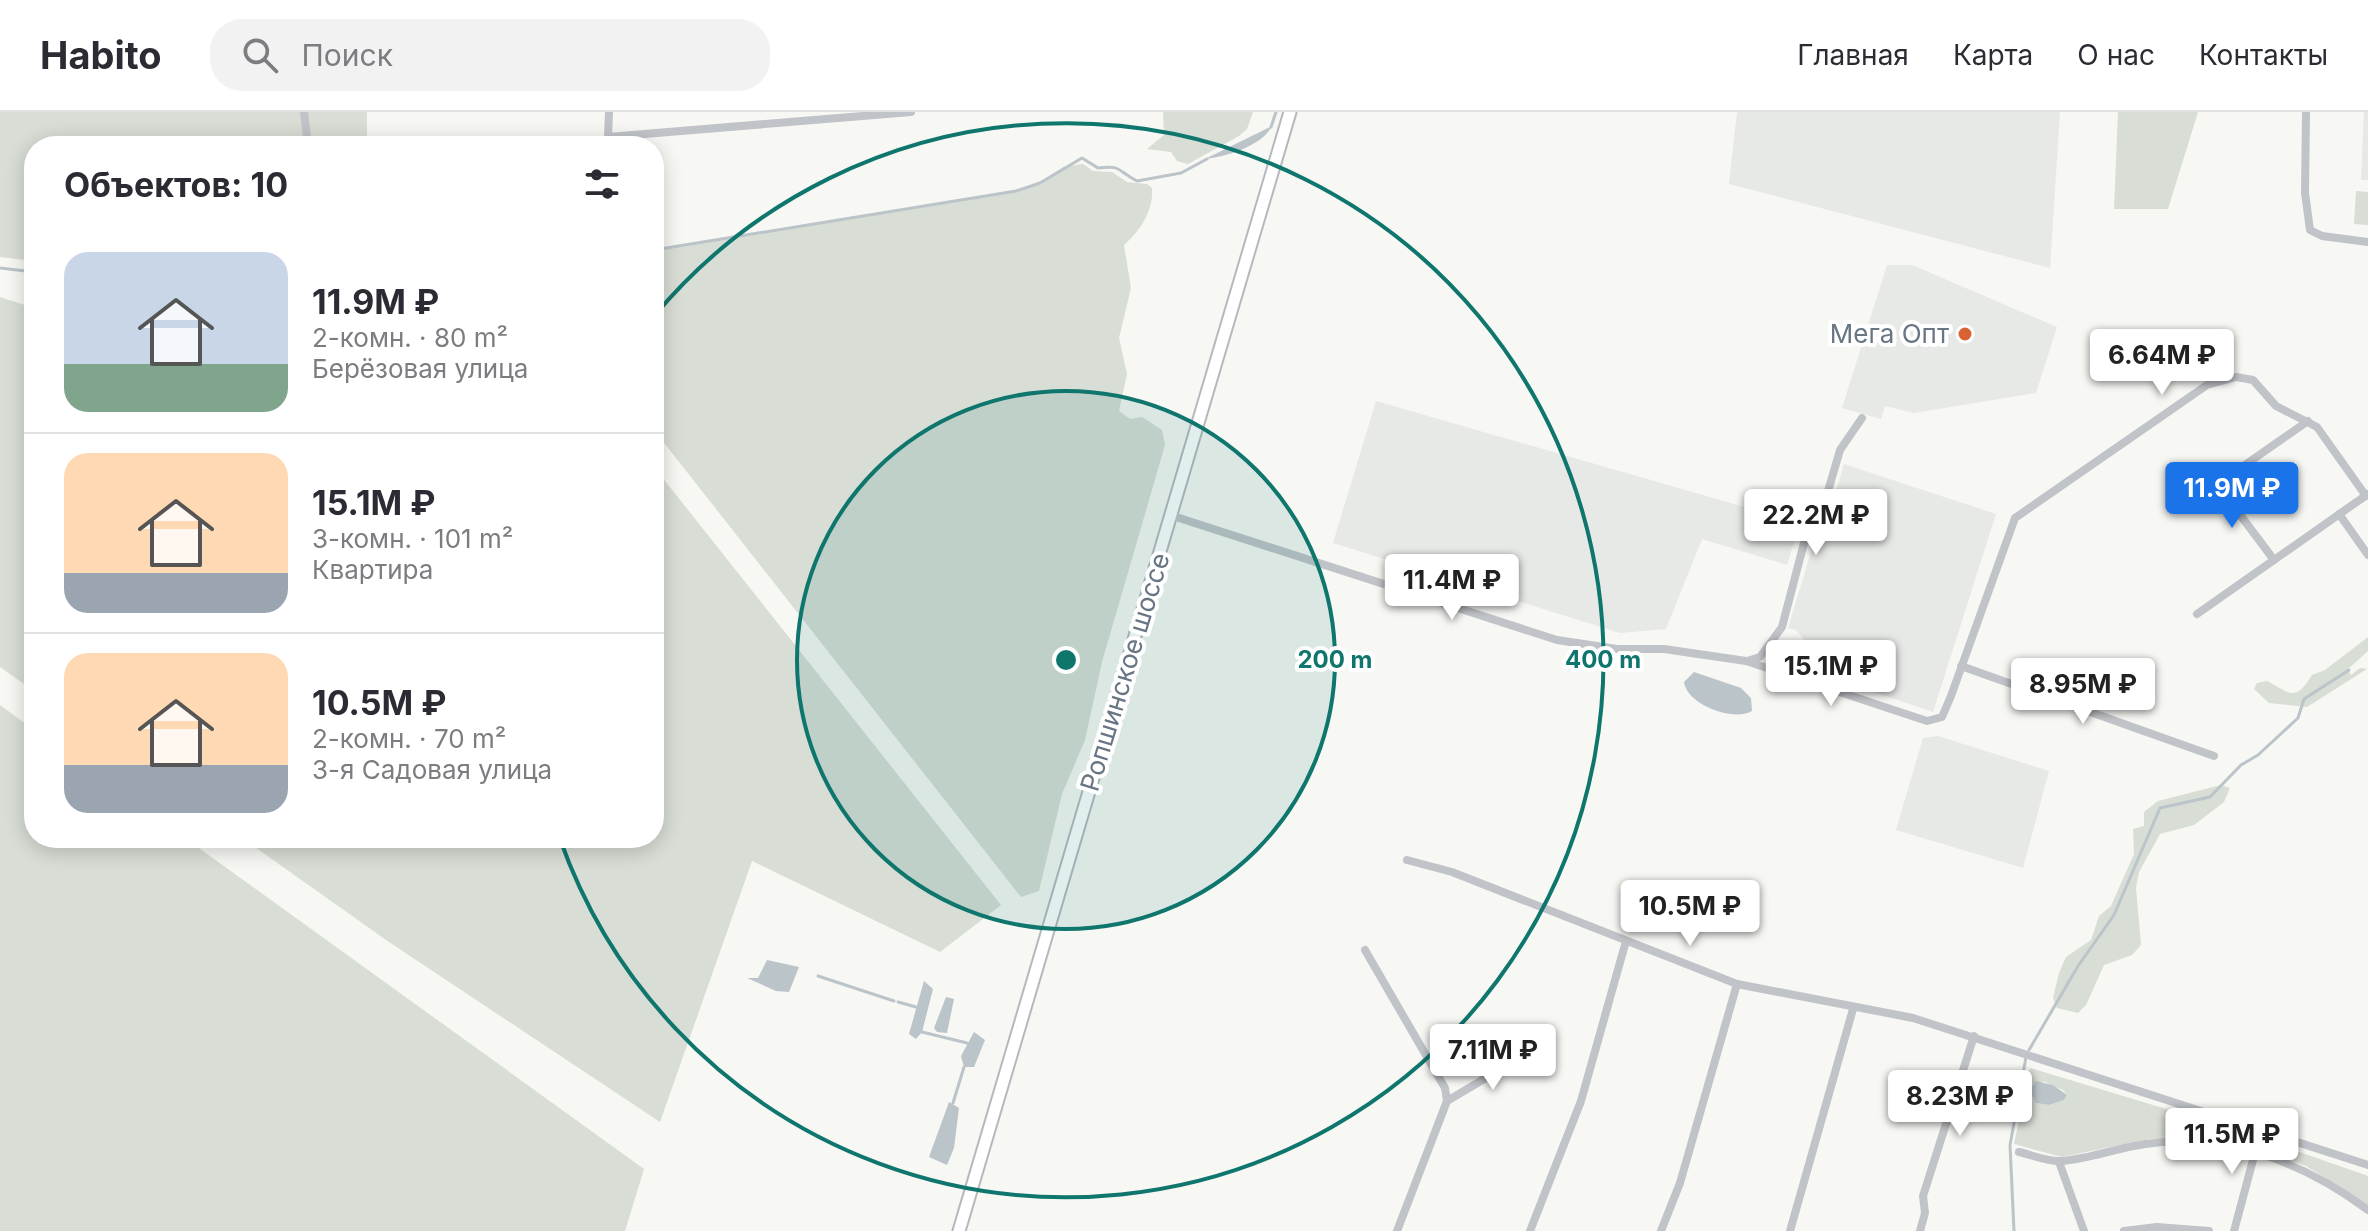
<!DOCTYPE html>
<html lang="ru">
<meta charset="utf-8">
<style>
body{margin:0;font-family:Inter,sans-serif;background:#f2f2f3;color:#2b2b33;height:100vh;display:flex;flex-direction:column;font-size:30px;white-space:nowrap}
*{box-sizing:border-box;margin:0}
p{font-size:26px;color:#7c7c81}
.icon{flex:none;width:44px;height:44px;fill:none;stroke:currentColor;stroke-width:2;stroke-linecap:round;stroke-linejoin:round}
.map{position:relative;flex:1;overflow:hidden}
.panel{position:absolute;left:24px;top:24px;width:640px;height:712px;display:flex;flex-direction:column;background:#fff;border-radius:32px;box-shadow:0 4px 20px #0003}
.panel>*{flex:none}
.price{position:absolute;translate:-50% -68px;padding:0 18px;border-radius:8px;background:#fff;color:#222;font-size:26px;line-height:52px;filter:drop-shadow(0 2px 4px #0008)}
.price::after{content:'';position:absolute;left:50%;top:48px;width:24px;height:18px;margin-left:-12px;background:inherit;clip-path:polygon(0 0,100% 0,50% 100%)}
.price.active{background:#1a73e8;color:#fff}
ul{padding:0;list-style:none}
li{display:flex;align-items:center;gap:24px;height:200px;padding:0 40px}
li+li{border-top:2px solid #e1e1e2}
li span{display:grid;place-items:center;flex:none;width:224px;height:160px;border-radius:24px;color:#555}
li>.icon{margin-inline-start:auto}
span .icon{width:96px;height:96px;fill:#fffc;stroke-width:1}
li b{font-size:34px}
h2{display:flex;justify-content:space-between;align-items:center;height:96px;padding:0 40px;font-size:34px}
header{display:flex;align-items:center;gap:48px;box-sizing:border-box;height:112px;padding:0 40px;background:#fff;border-bottom:2px solid #e1e1e2}
header strong{font-size:38px}
nav{display:flex;gap:44px;margin-inline-start:auto;font-size:28px}
.search{width:560px;height:72px;background:#f2f2f3;display:flex;align-items:center;gap:20px;box-sizing:border-box;padding:0 28px;border-radius:32px;color:#7c7c81;font-size:30px}
.map>svg:first-child{display:block}
.built{fill:#e7e9e7}
.green{fill:#d8ddd5;fill-rule:evenodd}
.water{fill:#bbc4c9}
.lines{fill:none;stroke-linecap:round;stroke-linejoin:round}
.stream{stroke:#bbc4c9;stroke-width:3}
.secondary-casing{stroke:#b5b9bd;stroke-width:15}
.minor{stroke:#c0c3c7;stroke-width:8}
.secondary{stroke:#fff;stroke-width:11}
.ring{fill:none;stroke:#0f766e;stroke-width:4}
.poi-dot{fill:#d86232;stroke:#fff;stroke-width:3}
.labels{text-anchor:middle;stroke-width:8;stroke-linejoin:round;paint-order:stroke}
.poi-label{font-size:26px;fill:#687583;stroke:#fff;text-anchor:end}
.street-label{font-size:26px;fill:#687583;stroke:#fff}
.centre{fill:#0f766e;stroke:#fff;stroke-width:4}
.ring-label{font-size:24px;text-anchor:middle;font-weight:bold;fill:#0f766e;stroke:#fff;stroke-width:8;stroke-linejoin:round;paint-order:stroke}
</style>
<header>
<strong>Habito</strong>
<div class="search"><svg class="icon" aria-label="search" viewBox="0 0 24 24"><circle cx="10" cy="10" r="6"/><path d="M15 15l6 6"/></svg>Поиск</div>
<nav><a>Главная</a><a>Карта</a><a>О нас</a><a>Контакты</a></nav>
</header>
<div class="map">
<svg width="2368" height="1119" viewBox="0 0 2368 1119">
<rect width="100%" height="100%" fill="#f7f7f4"/>
<g class="built">
<path d="M1737,0H2060L2050,156L1729,72Z"/>
<path d="M2364,0H2368V68H2361Z"/>
<path d="M1887,153H1912L2057,215L2036,281L1914,301L1885,294L1881,307L1842,296Z"/>
<path d="M1376,289L1800,411L1787,453L1702,427L1666,517L1620,521L1333,431Z"/>
<path d="M1844,352L1996,402L1933,600L1795,553L1806,530L1796,518L1788,516L1811,440L1823,424Z"/>
<path d="M1938,624L2049,659L2023,756L1896,718L1923,626Z"/>
</g>
<g class="green">
<path d="M0,0H367V34H34V149L0,145Z"/>
<path d="M1163,0H1253L1247,17L1239,24L1188,52L1177,49L1171,40L1147,37L1164,23Z"/>
<path d="M2118,0H2198L2168,97H2114Z"/>
<path d="M1083,52L1093,59L1112,60L1127,70L1147,72L1152,76C1154,98 1140,119 1124,133L1131,176L1119,226L1127,262L1119,299L1130,307L1142,305L1162,318L1165,333L1102,550L1085,628L1062,682L1039,779L1021,785L654,318V138L1016,79L1040,71L1063,55Z"/>
<path d="M2356,79L2368,80V113L2354,112Z"/>
<path d="M0,185L34,196V579L0,555Z"/>
<path d="M654,355L1001,793L940,840L752,749L660,1010L389,830L242,726H654Z"/>
<path d="M2368,525V539L2348,557L2351,563L2360,556L2367,557L2307,595L2269,591L2254,577L2257,571L2267,569C2290,581 2295,591 2312,563L2325,558Z"/>
<path d="M0,593L34,618V726H185L644,1057L625,1119H0Z"/>
<path d="M2221,673L2230,676L2224,690L2194,713L2160,722L2139,760L2136,776L2141,833L2132,843L2104,853L2086,893L2078,901L2057,896L2053,886L2059,861L2066,845L2091,828L2099,804L2111,794L2134,742L2133,717L2144,714V700L2158,689Z"/>
<path d="M2030,956L2249,1022L2246,1034L2201,1026L2149,1027L2062,1045L2014,1032ZM2043,969L2063,978L2067,983L2064,988L2049,993L2036,991Z"/>
<path d="M2268,1029L2368,1064V1093L2306,1054L2265,1040Z"/>
</g>
<g class="water">
<path d="M1272,14C1263,33 1226,45 1205,47Z"/>
<path d="M1694,560L1741,576L1751,586L1752,599C1734,610 1687,593 1684,570Z"/>
<path d="M767,848L799,855L789,880L776,879L747,866H758Z"/>
<path d="M924,869L933,877L922,920L916,927L909,922Z"/>
<path d="M946,885L954,887L947,921L937,920L934,916Z"/>
<path d="M974,920L985,928L974,955H964L961,944Z"/>
<path d="M2036,969L2053,973L2067,983L2064,988L2049,993L2036,991L2030,979Z"/>
<path d="M949,990L959,996L954,1036L947,1053L929,1045Z"/>
</g>
<g class="lines">
<g class="stream">
<path d="M1271,15L1276,0"/>
<path d="M654,138L1016,79L1040,71L1082,46L1098,56C1122,53 1116,58 1137,69L1181,61L1207,47"/>
<path d="M0,156L34,160"/>
<path d="M818,864L894,889"/>
<path d="M898,890L916,895"/>
<path d="M922,920L967,931"/>
<path d="M2029,938L2078,854L2114,803L2160,696L2210,685L2241,653L2258,643L2298,606L2304,587L2349,558"/>
<path d="M953,991L964,955"/>
<path d="M2014,1119L2010,1033L2026,945"/>
</g>
<defs>
<path id="secondary" d="M959,1119L1290,0"/>
</defs>
<use href="#secondary" class="secondary-casing"/>
<g class="minor">
<path d="M304,0L308,34"/>
<path d="M609,0L608,25L911,0"/>
<path d="M2306,0L2305,81L2310,118L2322,124L2368,130"/>
<path d="M2204,382L2215,393L2238,400L2274,448"/>
<path d="M2182,397L2308,309"/>
<path d="M2339,402L2368,443"/>
<path d="M1173,404L1557,528L1617,537H1664L1746,549L1927,609L1942,605L1951,584L2015,406L2207,273L2236,265L2253,268L2276,294L2317,315L2366,384"/>
<path d="M2197,502L2368,382"/>
<path d="M1747,549L1760,545L1782,515L1804,431L1819,410L1840,338L1862,306"/>
<path d="M1961,554L2214,644"/>
<path d="M1407,748L1452,760L1737,872L1913,906L2368,1053"/>
<path d="M1365,838L1445,976L1447,989L1397,1119"/>
<path d="M1447,989L1523,944"/>
<path d="M2019,1040C2032,1043 2048,1050 2061,1049C2088,1047 2117,1036 2145,1032C2227,1021 2303,1050 2368,1098"/>
<path d="M2059,1050L2084,1119"/>
<path d="M1530,1119L1581,989L1626,829"/>
<path d="M1661,1119L1680,1071L1737,872"/>
<path d="M1790,1119L1853,897"/>
<path d="M1920,1119L1925,1101L1923,1084L1974,924"/>
<path d="M2124,1119L2157,1115L2209,1119"/>
<path d="M2234,1119L2261,1018"/>
</g>
<use href="#secondary" class="secondary"/>
</g>
<circle cx="1066" cy="548" r="269" fill="#0f766e" fill-opacity=".12"/>
<g class="ring">
<circle cx="1066" cy="548" r="269"/>
<path d="M655 203A537 537 0 1 1 560 727"/>
</g>
<circle class="poi-dot" cx="1965" cy="222" r="8"/>
<g class="labels">
<g class="poi-label">
<text x="1949" y="231">Мега Опт</text>
</g>
<g class="street-label">
<text transform="translate(1125 560) rotate(-73)" y="9">Ропшинское шоссе</text>
</g>
</g>
<circle cx="1066" cy="548" r="12" class="centre"/>
<g class="ring-label">
<text x="1335" y="556">200 m</text>
<text x="1603" y="556">400 m</text>
</g>
</svg>
<b class="price" style="left:2162px;top:285px">6.64M ₽</b>
<b class="price active" style="left:2232px;top:418px">11.9M ₽</b>
<b class="price" style="left:1816px;top:445px">22.2M ₽</b>
<b class="price" style="left:1452px;top:510px">11.4M ₽</b>
<b class="price" style="left:1831px;top:596px">15.1M ₽</b>
<b class="price" style="left:2083px;top:614px">8.95M ₽</b>
<b class="price" style="left:1690px;top:836px">10.5M ₽</b>
<b class="price" style="left:1493px;top:980px">7.11M ₽</b>
<b class="price" style="left:1960px;top:1026px">8.23M ₽</b>
<b class="price" style="left:2232px;top:1064px">11.5M ₽</b>
<section class="panel">
<h2>Объектов: 10<svg class="icon" aria-label="filters" viewBox="0 0 24 24"><path d="M4 7h16M4 17h16"/><circle cx="9" cy="7" r="2"/><circle cx="15" cy="17" r="2"/></svg></h2>
<ul>
<li><span style="background:linear-gradient(#c9d6e8 70%,#7fa58c 0)"><svg class="icon" aria-label="home" viewBox="0 0 24 24"><path d="M3 11l9-7 9 7M6 9v11h12V9"/></svg></span><div><b>11.9M ₽</b><p>2-комн. · 80 m²</p><p>Берёзовая улица</p></div></li>
<li><span style="background:linear-gradient(#ffd9b3 75%,#9aa5b1 0)"><svg class="icon" aria-label="home" viewBox="0 0 24 24"><path d="M3 11l9-7 9 7M6 9v11h12V9"/></svg></span><div><b>15.1M ₽</b><p>3-комн. · 101 m²</p><p>Квартира</p></div></li>
<li><span style="background:linear-gradient(#ffd9b3 70%,#9aa5b1 0)"><svg class="icon" aria-label="home" viewBox="0 0 24 24"><path d="M3 11l9-7 9 7M6 9v11h12V9"/></svg></span><div><b>10.5M ₽</b><p>2-комн. · 70 m²</p><p>3-я Садовая улица</p></div></li>
</ul>
</section>
</div>
